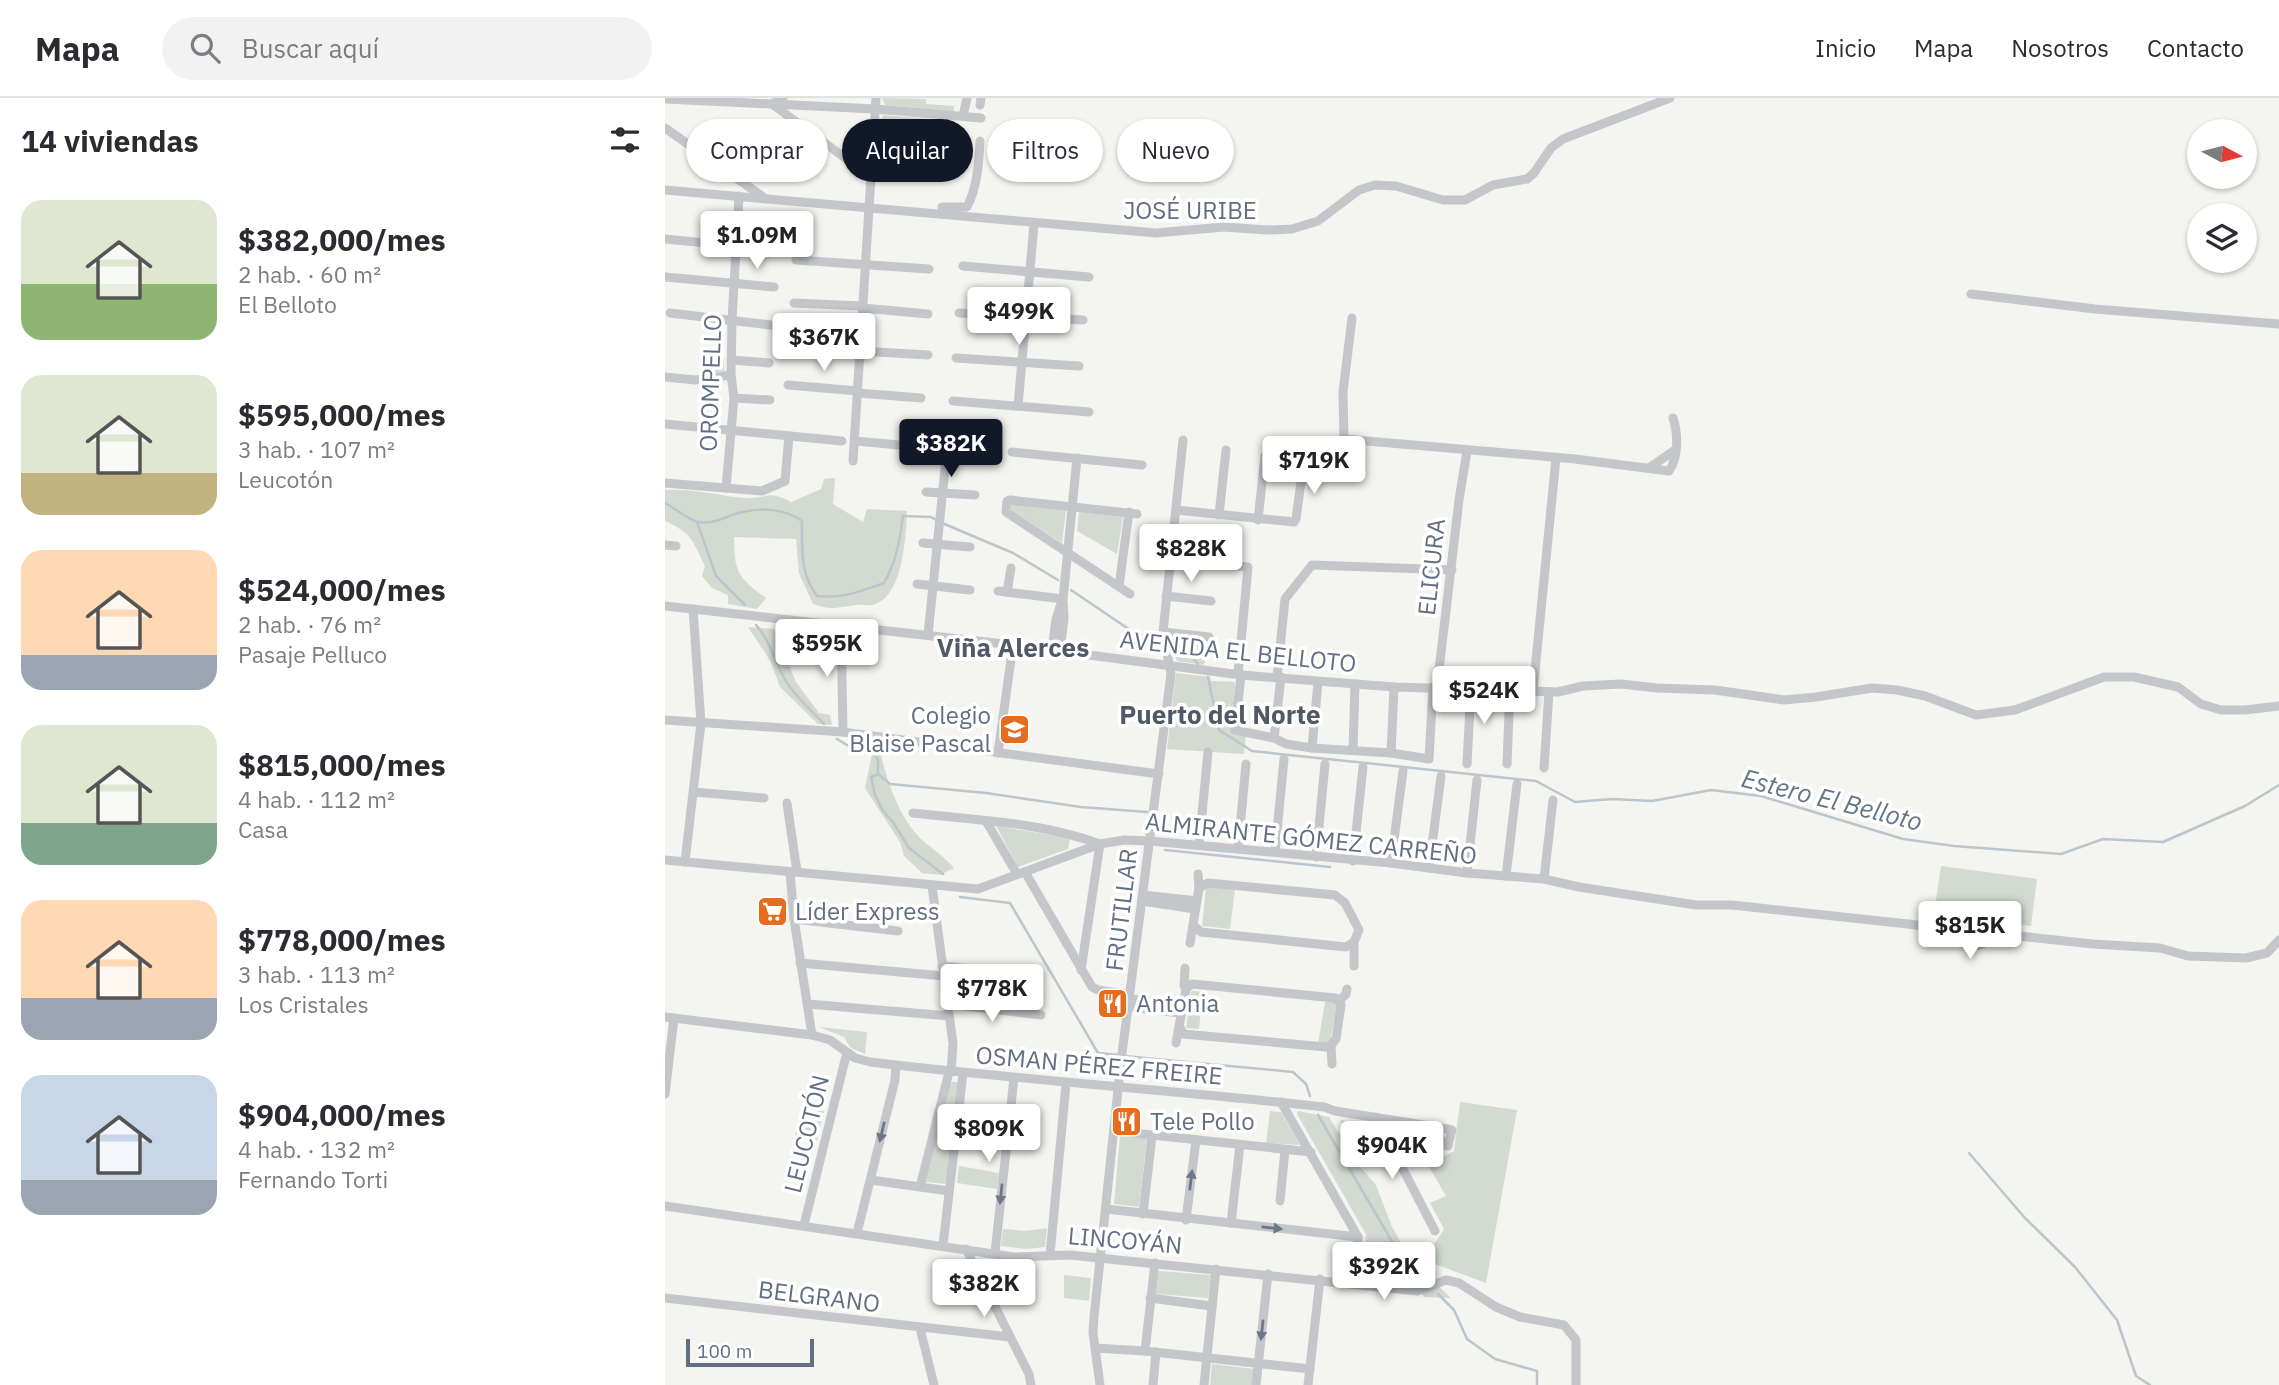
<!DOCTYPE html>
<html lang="es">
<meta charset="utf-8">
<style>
body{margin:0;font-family:"IBM Plex Sans",sans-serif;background:#f2f2f3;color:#2b2b33;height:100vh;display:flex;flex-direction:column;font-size:26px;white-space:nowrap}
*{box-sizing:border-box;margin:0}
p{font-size:23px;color:#7c7c81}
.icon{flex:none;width:38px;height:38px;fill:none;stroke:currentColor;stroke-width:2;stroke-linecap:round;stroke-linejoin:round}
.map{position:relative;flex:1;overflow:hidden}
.drawer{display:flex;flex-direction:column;background:#fff;width:665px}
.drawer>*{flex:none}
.top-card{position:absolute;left:21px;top:21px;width:665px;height:63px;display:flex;gap:14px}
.needle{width:46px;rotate:97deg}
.fabs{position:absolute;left:1522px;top:21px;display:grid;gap:14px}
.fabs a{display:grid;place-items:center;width:70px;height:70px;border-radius:50%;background:#fff;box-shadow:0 2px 5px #0004;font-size:35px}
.scale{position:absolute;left:21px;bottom:18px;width:128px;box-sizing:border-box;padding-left:7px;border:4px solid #626f82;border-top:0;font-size:19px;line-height:24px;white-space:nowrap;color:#626f82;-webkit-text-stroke:5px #fff;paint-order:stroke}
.price{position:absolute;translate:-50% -60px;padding:0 16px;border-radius:7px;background:#fff;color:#222;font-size:23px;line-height:46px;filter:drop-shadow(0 2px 4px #0008)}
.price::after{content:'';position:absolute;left:50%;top:42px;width:21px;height:16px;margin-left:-10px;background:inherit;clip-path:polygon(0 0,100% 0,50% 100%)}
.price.current{background:#111827;color:#fff}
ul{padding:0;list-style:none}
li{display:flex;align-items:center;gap:21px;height:175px;padding:0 21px}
li span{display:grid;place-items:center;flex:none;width:196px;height:140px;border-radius:21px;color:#555}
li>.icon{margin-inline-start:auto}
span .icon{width:84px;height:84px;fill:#fffc;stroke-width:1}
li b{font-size:30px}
h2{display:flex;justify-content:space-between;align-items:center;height:84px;padding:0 21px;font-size:30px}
.tag{padding:0 24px;border-radius:32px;background:#fff;box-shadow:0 2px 5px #0004;font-size:24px;line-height:63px}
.tag.current{background:#111827;color:#fff}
header{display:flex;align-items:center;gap:42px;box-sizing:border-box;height:98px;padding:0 35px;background:#fff;border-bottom:2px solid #e1e1e2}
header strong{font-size:33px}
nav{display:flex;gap:38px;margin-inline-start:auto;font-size:24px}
.search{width:490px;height:63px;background:#f2f2f3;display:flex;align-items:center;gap:18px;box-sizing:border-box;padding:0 24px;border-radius:38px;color:#7c7c81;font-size:26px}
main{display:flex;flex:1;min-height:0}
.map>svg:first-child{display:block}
.green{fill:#d3dbd1}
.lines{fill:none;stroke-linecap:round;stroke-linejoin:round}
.stream{stroke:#bcc5cc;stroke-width:2.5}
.minor{stroke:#c4c6ca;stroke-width:9}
.oneway{fill:#6c7889}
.labels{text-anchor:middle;stroke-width:7;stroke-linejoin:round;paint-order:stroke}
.street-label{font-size:24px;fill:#626f82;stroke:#fff}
.poi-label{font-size:24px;fill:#626f82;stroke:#fff;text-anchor:start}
.neighbourhood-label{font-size:26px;font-weight:bold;fill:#515967;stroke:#fff}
.water-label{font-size:26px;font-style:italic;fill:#637786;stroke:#fff}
</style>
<header>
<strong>Mapa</strong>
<div class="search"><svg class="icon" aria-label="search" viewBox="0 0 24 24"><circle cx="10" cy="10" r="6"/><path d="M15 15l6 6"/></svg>Buscar aquí</div>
<nav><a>Inicio</a><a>Mapa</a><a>Nosotros</a><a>Contacto</a></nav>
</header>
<main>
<section class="drawer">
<h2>14 viviendas<svg class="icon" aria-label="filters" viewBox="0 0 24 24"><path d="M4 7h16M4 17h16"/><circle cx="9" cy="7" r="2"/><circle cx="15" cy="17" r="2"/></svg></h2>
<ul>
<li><span style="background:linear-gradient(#dfe7d0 60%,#8fb573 0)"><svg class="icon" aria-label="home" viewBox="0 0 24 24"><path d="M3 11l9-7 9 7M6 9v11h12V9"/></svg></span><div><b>$382,000/mes</b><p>2 hab. · 60 m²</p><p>El Belloto</p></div></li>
<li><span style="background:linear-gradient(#dfe7d0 70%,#c2b280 0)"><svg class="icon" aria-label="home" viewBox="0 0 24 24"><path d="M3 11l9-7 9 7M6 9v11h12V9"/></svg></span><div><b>$595,000/mes</b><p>3 hab. · 107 m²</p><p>Leucotón</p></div></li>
<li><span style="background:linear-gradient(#ffd9b3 75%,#9aa5b1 0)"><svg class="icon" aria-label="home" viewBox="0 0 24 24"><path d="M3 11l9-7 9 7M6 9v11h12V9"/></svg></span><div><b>$524,000/mes</b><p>2 hab. · 76 m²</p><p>Pasaje Pelluco</p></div></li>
<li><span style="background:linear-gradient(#dfe7d0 70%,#7fa58c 0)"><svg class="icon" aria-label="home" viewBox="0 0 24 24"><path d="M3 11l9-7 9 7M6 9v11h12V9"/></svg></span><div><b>$815,000/mes</b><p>4 hab. · 112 m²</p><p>Casa</p></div></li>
<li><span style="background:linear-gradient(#ffd9b3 70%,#9aa5b1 0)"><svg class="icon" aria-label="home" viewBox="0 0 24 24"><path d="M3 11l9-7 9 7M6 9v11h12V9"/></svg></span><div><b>$778,000/mes</b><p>3 hab. · 113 m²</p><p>Los Cristales</p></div></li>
<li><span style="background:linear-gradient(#c9d6e8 75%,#9aa5b1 0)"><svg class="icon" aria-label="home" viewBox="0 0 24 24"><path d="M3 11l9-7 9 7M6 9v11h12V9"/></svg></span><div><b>$904,000/mes</b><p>4 hab. · 132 m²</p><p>Fernando Torti</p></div></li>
</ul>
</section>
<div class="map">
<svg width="1614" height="1287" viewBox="0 0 1614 1287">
<rect width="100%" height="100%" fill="#f4f4f0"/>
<g class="green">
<path d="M217,0L261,1V6L289,8V14L220,7Z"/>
<path d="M218,17L289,23L288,31L218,26L216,24Z"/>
<path d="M39,259L59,260V273L37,276Z"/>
<path d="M646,346L678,350L676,367L644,363Z"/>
<path d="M170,380L168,406L198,424L202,411L242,413C241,438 238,493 213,505C205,509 199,506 191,507C173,509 166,513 148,506L134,475L131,441L69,439C69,473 73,480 101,500L92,511L63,506V497L47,490L37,478L40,468C27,442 28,436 0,423V392C27,390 52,397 78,400C100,402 103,391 126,404L156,391L159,381Z"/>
<path d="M348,406L401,412L397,445L346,412L345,407Z"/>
<path d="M414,414L458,419L452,456L412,433Z"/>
<path d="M485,439L502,441L499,462L483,460Z"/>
<path d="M83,529L109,531L131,584L154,615L165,617L167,627L153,626L115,589L106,564Z"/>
<path d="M504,538L542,544L539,567L512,563Z"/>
<path d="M511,575L545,579L546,583L569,584L570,587L566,635L581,637L579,656L502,651Z"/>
<path d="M209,646H213C221,678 231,716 256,741C267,751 279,758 289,770L275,777L257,775L239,758L235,744L200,690Z"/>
<path d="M331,728L405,740L403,751L353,769Z"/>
<path d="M1276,768L1372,781L1366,828L1269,815Z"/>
<path d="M541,789L570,791L565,831L537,828Z"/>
<path d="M528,893L538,894L534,931L521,930L526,894Z"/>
<path d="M660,904H669L672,907L665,944L653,946Z"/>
<path d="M154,929L202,934L200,956L186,950L179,939Z"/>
<path d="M285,984H294L281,1086L261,1084Z"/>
<path d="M795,1004L852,1012L821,1185L759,1162L779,1131L765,1105L781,1098L763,1067L789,1053Z"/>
<path d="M136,1011L159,1013L152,1042L130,1037Z"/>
<path d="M605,1013L616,1014L635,1047L601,1045Z"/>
<path d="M633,1013L664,1019L692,1065L711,1087L727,1129L746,1162L786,1200L759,1199L751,1188L712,1186L698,1178L701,1136L632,1016Z"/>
<path d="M675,1022L703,1027L707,1033L686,1045Z"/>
<path d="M455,1038L482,1040L474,1109L449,1106Z"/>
<path d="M294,1068L334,1075L332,1091L292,1085Z"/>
<path d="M382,1130L380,1149L362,1151L336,1148L338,1131L360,1133Z"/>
<path d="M494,1173L546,1177L543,1200L491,1196Z"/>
<path d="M399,1177L426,1180L424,1203L399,1200Z"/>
<path d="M547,1266L589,1271L587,1287H545Z"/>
</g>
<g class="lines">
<g class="stream">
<path d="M0,405C10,410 23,422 34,424C49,427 63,417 77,414C97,409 120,411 137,423C137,450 135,476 152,498C177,501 196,493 219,485C231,464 235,442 238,418L266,419L271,422"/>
<path d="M32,424L51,478L80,507"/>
<path d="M277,425L348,455L393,482"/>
<path d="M406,492L468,534L498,546"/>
<path d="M91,527C106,543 110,566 122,585C132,600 147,613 159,626"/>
<path d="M504,547L526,558L533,566"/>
<path d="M543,579L554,632L587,653L871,683L910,704L947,701L987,703L1046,692L1096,698L1238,741L1289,748L1396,756L1438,741L1498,744L1580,708L1614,687"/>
<path d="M172,641L182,647L207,651L213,662V676L206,679L210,697L218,713L228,724L244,750L278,776"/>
<path d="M213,676L225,686L321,695L416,709L482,714"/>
<path d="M500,752L665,769"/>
<path d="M295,799L345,805L433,955L453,957"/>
<path d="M459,958L628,974L641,986L645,998"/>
<path d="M653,1017L739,1164L760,1184"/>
<path d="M1304,1055L1360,1120L1410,1169L1452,1222L1471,1278L1485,1287"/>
<path d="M722,1183L732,1153"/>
<path d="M773,1196L789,1212L802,1241L830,1261L872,1273V1287"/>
</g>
<g class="minor">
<path d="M118,0L107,6L206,79"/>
<path d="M0,1L210,11L316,20"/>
<path d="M315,7L316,0"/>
<path d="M298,18L302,0"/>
<path d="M209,27L284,34"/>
<path d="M0,30L101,101"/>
<path d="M0,92L491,135L559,129L602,132L627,131L653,123L694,92L710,87L731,88L778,102H800L828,87L862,81L869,75L886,50L898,41L1005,0"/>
<path d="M277,116V109H302C312,90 314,65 315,43"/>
<path d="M0,141L111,152"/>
<path d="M131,162L264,171"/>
<path d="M298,168L424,179"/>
<path d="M0,179L109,189"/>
<path d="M1306,196L1430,211L1614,226"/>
<path d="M129,205L198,208"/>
<path d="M198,210L263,216"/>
<path d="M5,215L106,227"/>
<path d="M294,215L418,222"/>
<path d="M687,220L678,294L679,341L910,361L1004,373C1014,359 1013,335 1008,320"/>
<path d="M126,245L195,250"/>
<path d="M195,253L263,257"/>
<path d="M291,260L414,268"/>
<path d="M66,262L104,265"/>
<path d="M0,279L30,282L66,277"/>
<path d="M123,287L193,293"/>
<path d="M193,295L256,300"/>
<path d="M69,300L105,302"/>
<path d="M288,303L424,314"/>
<path d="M353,308L369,126"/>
<path d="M0,326L177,343"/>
<path d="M190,343L312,354"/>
<path d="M347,354L477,367"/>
<path d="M188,363L211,0"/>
<path d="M984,370L1010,352"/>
<path d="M0,385L97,393L120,383L124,338"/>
<path d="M61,390L69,300L66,277L67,222L74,98"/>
<path d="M261,394L310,397"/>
<path d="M511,412L629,424L631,421L639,361"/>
<path d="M554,417L561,352"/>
<path d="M593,422L600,358"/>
<path d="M258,445L305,449"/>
<path d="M0,447L11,448"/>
<path d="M505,461L583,469L573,576"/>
<path d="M252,486L305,492"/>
<path d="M454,488L464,414"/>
<path d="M333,493L398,501"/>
<path d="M342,494L346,470"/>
<path d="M465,496L341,414L342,403L345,402L472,416"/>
<path d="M501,498L546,503"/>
<path d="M0,508L348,547L576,577L729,589L893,594L918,588L956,586L992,590L1050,592L1119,602L1151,599L1207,590L1232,592L1260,598L1311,617L1350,612L1439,579H1469L1513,589L1536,606L1556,612H1580L1614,608"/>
<path d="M176,527L178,634"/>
<path d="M498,534L544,539"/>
<path d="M263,537L282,351"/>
<path d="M387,552L391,521L396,506"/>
<path d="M395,553L399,520L398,501L412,360"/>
<path d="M576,577L570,632L609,640L621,646L647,650L726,655L764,661L768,589"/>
<path d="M612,579L620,501L647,467L787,472"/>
<path d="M772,589L794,402L802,353"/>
<path d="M868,593L891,360"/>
<path d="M0,622L178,634L494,676"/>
<path d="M609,640L616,579"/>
<path d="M647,650L653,584"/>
<path d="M688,652L690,586"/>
<path d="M333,655L348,547"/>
<path d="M726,655L729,589"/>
<path d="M802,666L806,590"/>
<path d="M842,666L845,591"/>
<path d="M879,670L884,594"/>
<path d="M29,694L99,700"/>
<path d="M122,705L132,774"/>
<path d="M248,715C310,722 376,724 435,746L416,872"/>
<path d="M321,723L352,776"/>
<path d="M534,747L543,654"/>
<path d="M573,751L581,666"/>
<path d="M610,754L619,661"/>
<path d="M651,759L660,666"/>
<path d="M0,762L313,791L435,746L459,742L485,743L726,765L802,775L879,781L914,789L1031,807H1067L1428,846L1495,850L1523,858L1581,860L1602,855L1614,842"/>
<path d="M688,763L698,669"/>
<path d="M20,764L36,625L28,511"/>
<path d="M726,765L738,673"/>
<path d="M764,770L776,678"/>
<path d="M125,774L129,821L147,937"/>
<path d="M360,774L427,889L433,892L465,897"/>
<path d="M802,775L812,682"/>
<path d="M841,778L852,686"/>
<path d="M879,781L888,702"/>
<path d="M267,788L288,946L286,974"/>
<path d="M534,790L543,785L670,797L680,805L694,832L689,844V868"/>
<path d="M478,797L532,803"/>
<path d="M477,803L530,811"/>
<path d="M129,821L233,833"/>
<path d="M529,828L536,834L681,849L689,844"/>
<path d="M1281,830C1302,851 1309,854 1334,836"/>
<path d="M525,845L534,790L533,776"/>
<path d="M135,865L279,878"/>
<path d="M277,868L362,877"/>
<path d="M521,891L527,886L670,900L674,903"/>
<path d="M464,901L517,906"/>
<path d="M143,906L284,918"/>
<path d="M283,906L376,917"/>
<path d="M463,909L516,915"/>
<path d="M0,919L147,937L165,942L190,960L205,964C356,982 508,992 659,1009L670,1013L771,1029L787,1032L783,1048L778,1047L771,1029"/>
<path d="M515,929L518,936L661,949L666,947"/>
<path d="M511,945L521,891L519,888L520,870"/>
<path d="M667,966L666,947L671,941L676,907L674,903L681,896L682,891"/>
<path d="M0,996L9,920"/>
<path d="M616,1004L693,1139L689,1186"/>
<path d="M711,1019L770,1133"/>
<path d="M449,1033L646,1054"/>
<path d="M206,1082L284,1093"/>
<path d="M255,1089L284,974"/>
<path d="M615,1103L620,1052"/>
<path d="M0,1108L349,1159L405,1157L752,1193L781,1182L794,1185L831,1209L855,1219L899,1227L911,1242V1287"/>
<path d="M441,1111L693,1139"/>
<path d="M478,1116L487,1038"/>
<path d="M521,1122L531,1042"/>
<path d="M566,1125L575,1047"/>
<path d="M139,1127L182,954"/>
<path d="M192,1135L230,982L231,967"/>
<path d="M278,1147L298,975"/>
<path d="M301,1151L364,1276L366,1287"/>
<path d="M330,1155L349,980"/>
<path d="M385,1157L401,986"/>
<path d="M0,1200L345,1239"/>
<path d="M485,1200L546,1208"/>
<path d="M255,1230L269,1287"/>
<path d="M430,1250L480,1253L645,1271"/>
<path d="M480,1253L490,1165"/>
<path d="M435,1287L428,1235L429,1219L456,963L506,576L498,534L518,342"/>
<path d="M488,1287L491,1254"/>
<path d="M539,1287L551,1171"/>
<path d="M591,1287L603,1176"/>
<path d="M643,1287L655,1181"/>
</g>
</g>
<defs><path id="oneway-solid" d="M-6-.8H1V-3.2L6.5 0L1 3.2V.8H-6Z" transform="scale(1.75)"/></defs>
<g class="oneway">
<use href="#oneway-solid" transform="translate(217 1034) rotate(103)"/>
<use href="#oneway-solid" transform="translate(526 1082) rotate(-83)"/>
<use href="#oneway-solid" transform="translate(336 1096) rotate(96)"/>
<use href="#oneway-solid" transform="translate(607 1130) rotate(6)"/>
<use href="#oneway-solid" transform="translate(597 1232) rotate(96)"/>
</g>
<defs>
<symbol id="school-square" viewBox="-11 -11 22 22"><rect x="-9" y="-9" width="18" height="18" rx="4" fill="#e66c1e" stroke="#fff"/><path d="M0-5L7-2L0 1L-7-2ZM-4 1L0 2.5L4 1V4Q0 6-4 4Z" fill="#fff"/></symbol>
<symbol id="supermarket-square" viewBox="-11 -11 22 22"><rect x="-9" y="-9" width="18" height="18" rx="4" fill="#e66c1e" stroke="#fff"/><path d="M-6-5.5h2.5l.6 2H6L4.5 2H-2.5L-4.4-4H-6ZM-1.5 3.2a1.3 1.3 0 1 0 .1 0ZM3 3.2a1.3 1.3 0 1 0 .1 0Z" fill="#fff"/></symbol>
<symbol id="restaurant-square" viewBox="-11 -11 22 22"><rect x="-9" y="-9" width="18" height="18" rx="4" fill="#e66c1e" stroke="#fff"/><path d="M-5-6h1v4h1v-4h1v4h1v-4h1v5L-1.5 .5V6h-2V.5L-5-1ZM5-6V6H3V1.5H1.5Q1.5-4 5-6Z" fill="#fff"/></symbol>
</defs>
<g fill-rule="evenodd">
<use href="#school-square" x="332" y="614" width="35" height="35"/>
<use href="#supermarket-square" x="90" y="796" width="35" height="35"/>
<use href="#restaurant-square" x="430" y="888" width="35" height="35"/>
<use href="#restaurant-square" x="444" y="1006" width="35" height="35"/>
</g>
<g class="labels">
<g class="street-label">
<text x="525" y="121">JOSÉ URIBE</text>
<text transform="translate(46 285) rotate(-88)" y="8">OROMPELLO</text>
<text transform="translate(767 469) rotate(-84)" y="8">ELICURA</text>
<text transform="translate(573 554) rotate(6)" y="8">AVENIDA EL BELLOTO</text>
<text transform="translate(646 741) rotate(6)" y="8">ALMIRANTE GÓMEZ CARREÑO</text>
<text transform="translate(457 812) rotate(-83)" y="8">FRUTILLAR</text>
<text transform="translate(434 968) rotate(5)" y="8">OSMAN PÉREZ FREIRE</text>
<text transform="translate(142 1036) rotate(-76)" y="8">LEUCOTÓN</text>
<text transform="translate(460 1143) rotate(5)" y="8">LINCOYÁN</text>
<text transform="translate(154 1199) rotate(7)" y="8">BELGRANO</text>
</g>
<g class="poi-label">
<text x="326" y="626" text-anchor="end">Colegio<tspan x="326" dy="28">Blaise Pascal</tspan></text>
<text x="130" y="822">Líder Express</text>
<text x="471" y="914">Antonia</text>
<text x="485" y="1032">Tele Pollo</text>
</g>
<g class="neighbourhood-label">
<text x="348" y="559">Viña Alerces</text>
<text x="555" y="626">Puerto del Norte</text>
</g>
<g class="water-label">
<text transform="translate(1167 702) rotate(14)" y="9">Estero El Belloto</text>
</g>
</g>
</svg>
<div class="fabs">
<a><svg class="needle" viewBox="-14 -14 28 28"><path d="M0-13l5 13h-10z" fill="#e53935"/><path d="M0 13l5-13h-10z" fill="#7c7c81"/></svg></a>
<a><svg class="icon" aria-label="layers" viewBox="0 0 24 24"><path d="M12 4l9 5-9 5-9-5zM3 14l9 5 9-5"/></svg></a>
</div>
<div class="scale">100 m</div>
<b class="price" style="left:92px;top:173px">$1.09M</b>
<b class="price" style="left:354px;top:249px">$499K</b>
<b class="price" style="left:159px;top:275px">$367K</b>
<b class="price current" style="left:286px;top:381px">$382K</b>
<b class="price" style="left:649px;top:398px">$719K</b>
<b class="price" style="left:526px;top:486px">$828K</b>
<b class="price" style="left:162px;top:581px">$595K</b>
<b class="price" style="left:819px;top:628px">$524K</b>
<b class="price" style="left:1305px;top:863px">$815K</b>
<b class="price" style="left:327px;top:926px">$778K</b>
<b class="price" style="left:324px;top:1066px">$809K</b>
<b class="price" style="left:727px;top:1083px">$904K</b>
<b class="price" style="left:719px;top:1204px">$392K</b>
<b class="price" style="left:319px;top:1221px">$382K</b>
<div class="top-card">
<a class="tag">Comprar</a>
<a class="tag current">Alquilar</a>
<a class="tag">Filtros</a>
<a class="tag">Nuevo</a>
</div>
</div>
</main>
